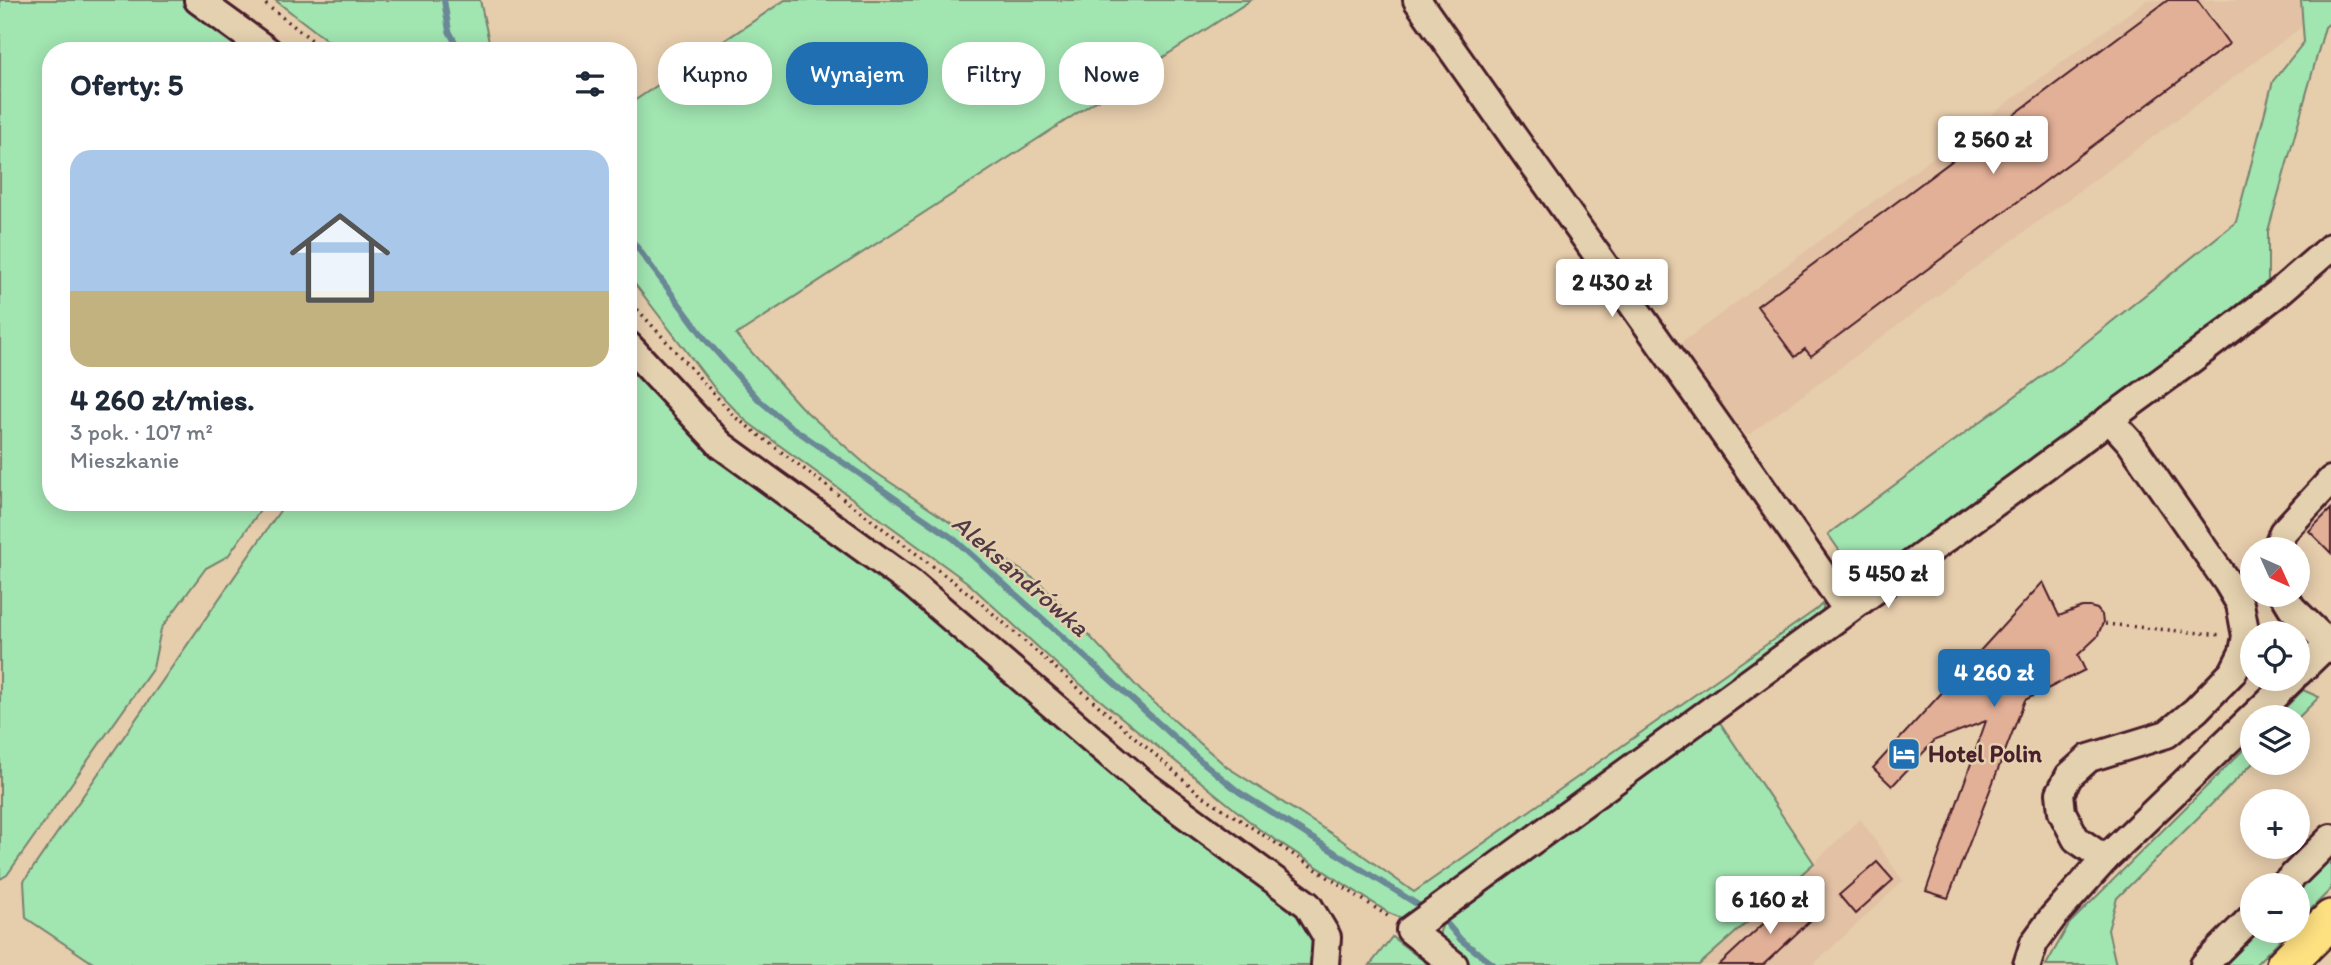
<!DOCTYPE html>
<html lang="pl">
<meta charset="utf-8">
<style>
body{margin:0;font-family:Itim,sans-serif;background:#f6f6f7;color:#1f2937;height:100vh;display:flex;flex-direction:column;font-size:26px;white-space:nowrap}
*{box-sizing:border-box;margin:0}
p{font-size:23px;color:#747a83}
.icon{flex:none;width:38px;height:38px;fill:none;stroke:currentColor;stroke-width:2;stroke-linecap:round;stroke-linejoin:round}
.map{position:relative;flex:1;overflow:hidden}
.details{position:absolute;left:42px;top:42px;width:595px;height:469px;display:flex;flex-direction:column;background:#fff;border-radius:28px;box-shadow:0 4px 18px #0003}
.details>*{flex:none}
.guide{position:absolute;left:658px;top:42px;width:665px;height:63px;display:flex;gap:14px}
.needle{width:46px;rotate:135deg}
.tools{position:absolute;left:2240px;top:537px;display:grid;gap:14px}
.tools a{display:grid;place-items:center;width:70px;height:70px;border-radius:50%;background:#fff;box-shadow:0 4px 18px #0003;font-size:35px}
.price{position:absolute;translate:-50% -60px;padding:0 16px;border-radius:7px;background:#fff;color:#222;font-size:23px;line-height:46px;filter:drop-shadow(0 2px 4px #0008)}
.price::after{content:'';position:absolute;left:50%;top:42px;width:21px;height:16px;margin-left:-10px;background:inherit;clip-path:polygon(0 0,100% 0,50% 100%)}
.price.selected{background:#1f6fb2;color:#fff}
ul{padding:0;list-style:none}
li{display:grid;align-content:center;gap:14px;height:371px;padding:0 28px}
li span{display:grid;place-items:center;height:217px;border-radius:21px;color:#555}
li>.icon{margin-inline-start:auto}
span .icon{width:126px;height:126px;fill:#fffc;stroke-width:1}
li b{font-size:30px}
h2{display:flex;justify-content:space-between;align-items:center;height:84px;padding:0 28px;font-size:30px}
.pill{padding:0 24px;border-radius:28px;background:#fff;box-shadow:0 4px 18px #0003;font-size:24px;line-height:63px}
.pill.selected{background:#1f6fb2;color:#fff}
.map>svg:first-child{display:block}
.built{fill:#e2c1a4}
.green{fill:#a1e5b1;stroke:#76826e;stroke-width:2}
.lines{fill:none;stroke-linecap:round;stroke-linejoin:round}
.stream{stroke:#6a8896;stroke-width:6}
.building{fill:#e2af97;stroke:#4a1f2b;stroke-width:2}
.minor-casing{stroke:#4a1f2b;stroke-width:32}
.highway-casing{stroke:#4a1f2b;stroke-width:42}
.path{stroke:#4a1f2b;stroke-width:3.5;stroke-dasharray:2 5;stroke-linecap:butt}
.minor{stroke:#e4d1af;stroke-width:26}
.highway{stroke:#fde080;stroke-width:37}
.labels{text-anchor:middle;stroke-width:5;stroke-linejoin:round;paint-order:stroke}
.poi-label{font-size:24px;font-weight:bold;fill:#4a1f2b;stroke:#e4d1af;text-anchor:start}
.water-label{font-size:26px;font-style:italic;fill:#523946;stroke:#e4d1af}
</style>
<div class="map">
<svg width="2331" height="965" viewBox="0 0 2331 965">
<rect width="100%" height="100%" fill="#e6cdac"/>
<filter id="ink" filterUnits="userSpaceOnUse"><feTurbulence type="fractalNoise" baseFrequency=".0143" numOctaves="2"/><feDisplacementMap in="SourceGraphic" scale="14" xChannelSelector="R" yChannelSelector="G"/><feConvolveMatrix kernelMatrix="1 2 1 2 8 2 1 2 1" color-interpolation-filters="sRGB"/></filter>
<g filter="url(#ink)">
<g class="built">
<path d="M2147,0H2301L2303,26L1747,436L1676,347Z"/>
<path d="M1860,819L1903,881L1813,965H1699L1814,863Z"/>
</g>
<g class="green">
<path d="M0,0H184L251,51H51V502H266L228,556L206,568L161,629L153,668L7,875L0,879Z"/>
<path d="M275,0H480L491,51H341Z"/>
<path d="M785,0H1251L736,335L801,407L872,470L1040,583L1141,691L1227,767L1340,839L1414,892L1817,609L1824,602L1822,613L1812,624L1404,919L1389,913L1259,829L1063,670L967,582L746,421L716,390L628,275V105Z"/>
<path d="M2301,0H2331V22L2325,27L2268,231V281L2138,383L1858,590L1837,575L1850,566L1828,534L2064,360L2236,222L2273,81L2304,42Z"/>
<path d="M628,357L819,524L1310,917L1319,945L1312,965H96L26,918L24,881L286,502H628Z"/>
<path d="M2303,690L2319,697L2298,718L2276,717Z"/>
<path d="M1717,718L1814,863L1699,965H1470L1437,940L1448,910Z"/>
<path d="M2252,741L2253,763L2117,898L2108,930L2116,965H2046L2069,924Z"/>
<path d="M2331,855V889L2298,922V887Z"/>
<path d="M2252,931H2289L2255,965H2217Z"/>
<path d="M1392,937L1429,965H1370Z"/>
</g>
<g class="lines">
<g class="stream">
<path d="M444,0L449,31L460,51"/>
<path d="M628,235L706,340L759,400L790,426L954,539L1194,755L1239,792L1423,908"/>
<path d="M1443,919L1461,940L1494,965"/>
</g>
</g>
<g class="building">
<path d="M2168,0H2197L2229,44L1811,356L1805,349L1795,357L1757,306Z"/>
<path d="M2331,509V553L2309,531Z"/>
<path d="M2043,582L2059,616L2082,607H2090L2097,609L2102,615L2103,623L2097,637L2078,655L2085,670L2025,700L1948,898L1926,891L1986,721L1935,740L1892,786L1873,768Z"/>
<path d="M1877,862L1893,880L1855,914L1839,895Z"/>
<path d="M1791,898L1812,919L1763,965H1719Z"/>
</g>
<g class="lines">
<defs>
<g id="minor">
<path d="M198,0L268,51"/>
<path d="M1417,0C1560,204 1706,406 1847,610"/>
<path d="M628,345L721,445L911,583L1144,784L1308,905L1327,937L1325,965"/>
<path d="M2276,550L2283,532L2331,480"/>
<path d="M2284,595L2292,608L2331,646"/>
<path d="M2298,673L2328,644L2331,649"/>
<path d="M2105,859L2076,839L2062,812L2060,793L2069,776L2089,758L2167,734L2196,710L2233,672L2243,652L2246,636L2240,604L2227,582L2130,442L2109,419"/>
<path d="M2283,886L2331,838"/>
<path d="M1454,965L1410,930L2192,359L2278,293L2331,247"/>
<path d="M2027,965L2034,943L2053,917L2105,859L2292,679"/>
<path d="M2204,965L2252,917"/>
</g>
<path id="highway" d="M2285,965L2331,919"/>
</defs>
<use href="#minor" class="minor-casing"/>
<use href="#highway" class="highway-casing"/>
<g class="path">
<path d="M260,0L326,51"/>
<path d="M628,299L735,417L975,598L1200,794L1391,918"/>
<path d="M2105,624L2222,635"/>
</g>
<use href="#minor" class="minor"/>
<use href="#highway" class="highway"/>
</g>
</g>
<defs>
<symbol id="hotel-square" viewBox="-11 -11 22 22"><rect x="-9" y="-9" width="18" height="18" rx="4" fill="#1f6fb2" stroke="#e4d1af"/><path d="M-6-4.5h1.5V1H6V5H4.5V3h-9V5H-6ZM-4 0a1.8 1.8 0 1 1 3.6 0ZM.5 0V-2.5h3Q6-2.5 6 0Z" fill="#fff"/></symbol>
</defs>
<g fill-rule="evenodd">
<use href="#hotel-square" x="1885" y="735" width="38" height="38"/>
</g>
<g class="labels">
<g class="poi-label">
<text x="1928" y="762">Hotel Polin</text>
</g>
<g class="water-label">
<text transform="translate(1021 575) rotate(41)" y="9">Aleksandrówka</text>
</g>
</g>
</svg>
<div class="tools">
<a><svg class="needle" viewBox="-14 -14 28 28"><path d="M0-13l5 13h-10z" fill="#e53935"/><path d="M0 13l5-13h-10z" fill="#747a83"/></svg></a>
<a><svg class="icon" aria-label="locate" viewBox="0 0 24 24"><circle cx="12" cy="12" r="6"/><path d="M12 2v4M12 18v4M2 12h4M18 12h4"/></svg></a>
<a><svg class="icon" aria-label="layers" viewBox="0 0 24 24"><path d="M12 4l9 5-9 5-9-5zM3 14l9 5 9-5"/></svg></a>
<a>+</a>
<a>−</a>
</div>
<b class="price" style="left:1993px;top:176px">2 560 zł</b>
<b class="price" style="left:1612px;top:319px">2 430 zł</b>
<b class="price" style="left:1888px;top:610px">5 450 zł</b>
<b class="price selected" style="left:1994px;top:709px">4 260 zł</b>
<b class="price" style="left:1770px;top:936px">6 160 zł</b>
<div class="guide">
<a class="pill">Kupno</a>
<a class="pill selected">Wynajem</a>
<a class="pill">Filtry</a>
<a class="pill">Nowe</a>
</div>
<section class="details">
<h2>Oferty: 5<svg class="icon" aria-label="filters" viewBox="0 0 24 24"><path d="M4 7h16M4 17h16"/><circle cx="9" cy="7" r="2"/><circle cx="15" cy="17" r="2"/></svg></h2>
<ul>
<li><span style="background:linear-gradient(#a9c7e8 65%,#c2b280 0)"><svg class="icon" aria-label="home" viewBox="0 0 24 24"><path d="M3 11l9-7 9 7M6 9v11h12V9"/></svg></span><div><b>4 260 zł/mies.</b><p>3 pok. · 107 m²</p><p>Mieszkanie</p></div></li>
</ul>
</section>
</div>
